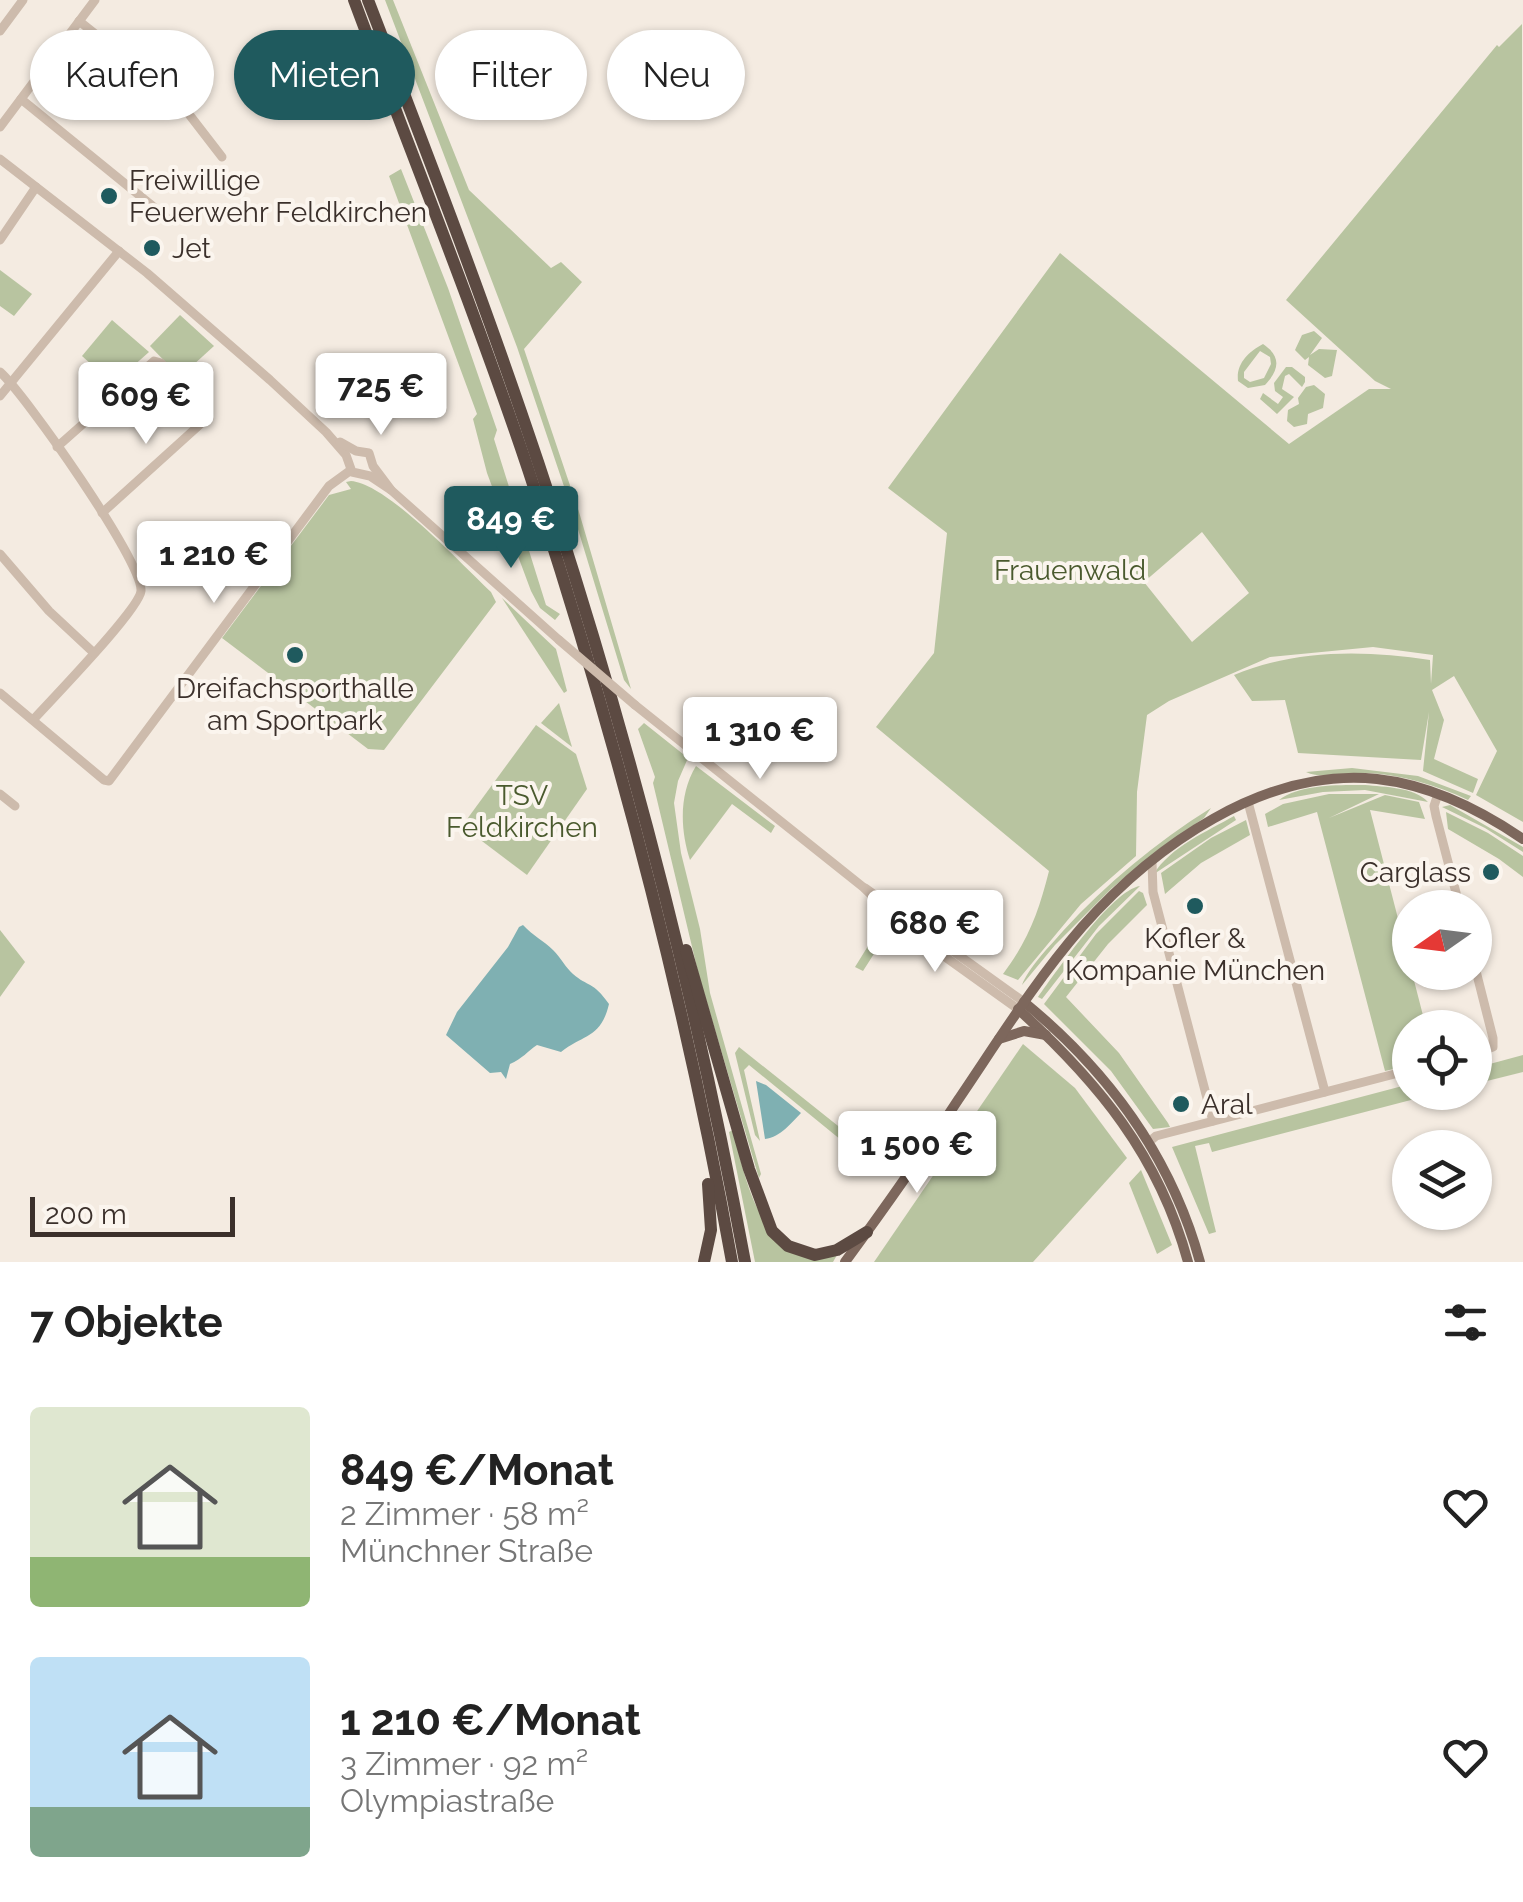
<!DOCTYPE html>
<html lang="de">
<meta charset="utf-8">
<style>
body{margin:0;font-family:Raleway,sans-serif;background:#f2f2f2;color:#222;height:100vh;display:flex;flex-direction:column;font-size:38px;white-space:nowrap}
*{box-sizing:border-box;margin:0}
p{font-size:32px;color:#767676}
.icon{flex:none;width:55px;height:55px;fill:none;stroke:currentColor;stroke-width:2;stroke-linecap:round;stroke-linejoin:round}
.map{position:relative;height:1262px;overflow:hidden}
.details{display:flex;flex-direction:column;background:#fff;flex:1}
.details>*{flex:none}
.top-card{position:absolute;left:30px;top:30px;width:1000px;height:90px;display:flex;gap:20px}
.needle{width:65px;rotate:256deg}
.controls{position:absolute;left:1392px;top:890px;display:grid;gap:20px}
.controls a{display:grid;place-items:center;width:100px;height:100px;border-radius:50%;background:#fff;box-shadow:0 2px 8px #0004;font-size:50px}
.scale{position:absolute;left:30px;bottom:25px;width:205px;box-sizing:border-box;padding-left:10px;border:5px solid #3b302b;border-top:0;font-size:28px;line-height:35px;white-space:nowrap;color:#3b302b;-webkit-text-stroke:8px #fbf5ee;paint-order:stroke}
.price{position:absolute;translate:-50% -85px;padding:0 22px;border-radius:10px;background:#fff;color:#222;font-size:32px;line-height:65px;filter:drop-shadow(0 2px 5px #0008)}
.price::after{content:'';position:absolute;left:50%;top:60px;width:30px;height:22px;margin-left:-15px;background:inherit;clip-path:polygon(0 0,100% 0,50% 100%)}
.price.selected{background:#1f5a5e;color:#fff}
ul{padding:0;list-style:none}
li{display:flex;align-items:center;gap:30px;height:250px;padding:0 30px}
li span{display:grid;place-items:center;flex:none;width:280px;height:200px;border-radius:10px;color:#555}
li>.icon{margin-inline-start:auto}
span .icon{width:120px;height:120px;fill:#fffc;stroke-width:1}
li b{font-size:42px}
h2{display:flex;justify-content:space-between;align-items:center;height:120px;padding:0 30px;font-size:42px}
.pill{padding:0 35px;border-radius:45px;background:#fff;box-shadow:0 2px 8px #0004;font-size:35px;line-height:90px}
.pill.selected{background:#1f5a5e;color:#fff}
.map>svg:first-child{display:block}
.green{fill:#b8c4a0;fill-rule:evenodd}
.water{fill:#7fb0b2}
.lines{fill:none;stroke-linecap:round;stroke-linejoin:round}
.minor{stroke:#cdbbac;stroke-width:9}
.major{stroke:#7d675c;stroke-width:10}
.highway{stroke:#5c4a42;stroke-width:12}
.minor-bridge{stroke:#cdbbac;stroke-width:9}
.poi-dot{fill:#1f5a5e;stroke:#fbf5ee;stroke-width:4}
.labels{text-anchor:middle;stroke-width:8;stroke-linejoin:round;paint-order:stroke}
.poi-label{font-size:28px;fill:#3b302b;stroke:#fbf5ee;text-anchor:start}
.park-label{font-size:28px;fill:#4a5a2e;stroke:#fbf5ee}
</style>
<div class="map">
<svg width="1523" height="1262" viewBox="0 0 1523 1262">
<rect width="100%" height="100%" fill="#f4ebe1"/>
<g class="green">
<path d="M385,0H393L469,190L551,268L561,262L582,282L524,349L579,512L631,689L624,680L573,513L517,347Z"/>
<path d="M1522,24L1523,822L1476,795L1497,751L1454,676L1432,690L1444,720L1434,759L1478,779L1473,793L1423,771L1429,712L1421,760L1298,753L1285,700L1252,701L1234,675C1297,649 1364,650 1430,660L1431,684L1433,655L1373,647L1270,657L1169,701L1147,715L1137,792L1136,856L1081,904L1018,980L1003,974C1028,941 1039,911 1049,871L876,727L934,653L947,533L888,488L1060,253L1289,444L1369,389H1391L1375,381L1286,300L1497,45L1499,47ZM1202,532L1249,593L1192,642L1144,582Z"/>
<path d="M401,169L448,288L497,430L494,439L546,605L560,614L555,620L540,608L531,591L487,473L473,419L477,414L389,176Z"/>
<path d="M0,270L32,294L14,316L0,306Z"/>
<path d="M180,315L214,346L180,377L150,346Z"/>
<path d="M112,320L149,352L113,384L82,356Z"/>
<path d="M1314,331L1322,338L1310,355L1319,349L1337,350L1332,376L1325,378L1308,365L1309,357L1305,360L1295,350L1302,335Z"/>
<path d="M1263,344C1281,356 1280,369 1265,385L1248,388L1238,381C1236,364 1248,352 1263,344ZM1260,351L1270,357L1271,364L1264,378L1250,382L1244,378V372Z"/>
<path d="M1286,367H1292L1305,377V382L1302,387L1289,374L1285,376L1282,389L1294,397L1277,414L1260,399L1263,393L1278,404L1283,397L1275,391L1274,383Z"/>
<path d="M1314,385L1325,394L1323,408L1308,414L1307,424L1294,427L1287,421L1288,410L1299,404L1298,398L1306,387Z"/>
<path d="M351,481C388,484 462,565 491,592L496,602L384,750L368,749L222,638L329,495L351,489L346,482Z"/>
<path d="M502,598L556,649L567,691L564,693Z"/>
<path d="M559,703L572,747L541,723Z"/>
<path d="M644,723L688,758L678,781L674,803L681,853L700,929L710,993L761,1174L759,1178L699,976L653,783L655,777L638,729Z"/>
<path d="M536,725L576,754L587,789L527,875L462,826Z"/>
<path d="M696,766L775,826L771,833L732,804L690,860C680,829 679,794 696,766Z"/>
<path d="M1352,768L1418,776L1471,796L1468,800C1436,785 1403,775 1368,773C1349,772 1322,780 1306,772Z"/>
<path d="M1365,785C1385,787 1414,787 1428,802L1365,790L1323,792L1279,800C1300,784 1339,785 1365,785Z"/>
<path d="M1329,794H1379L1329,818L1385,795L1419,802L1425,819L1370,810L1426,1027L1410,1028V1065L1385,1071L1317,812L1268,827L1265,814L1283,804Z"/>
<path d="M1450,805L1523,847V852L1485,828L1442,807Z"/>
<path d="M1211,808L1204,818L1159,849L1112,888L1055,945L1022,985C1029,967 1049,947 1063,931C1107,883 1155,843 1211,808Z"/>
<path d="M1446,812L1488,833L1523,856V877L1499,859L1448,829Z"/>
<path d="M1234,816L1236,820L1154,874C1170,847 1208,831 1234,816Z"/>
<path d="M1246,820L1250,835L1201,863L1165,894L1161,873L1211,838Z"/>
<path d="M1140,886L1099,926L1042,999L1038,997C1056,972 1112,890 1140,886Z"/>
<path d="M1139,891L1143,893L1147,905L1108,944L1066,997L1119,1053L1168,1123L1170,1127L1153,1129L1111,1071L1044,1004L1096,934Z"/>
<path d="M892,920L900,931L886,935L863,971L855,967L881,925Z"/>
<path d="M0,930L25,962L0,997Z"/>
<path d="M1023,1044L1075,1088L1127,1158L1033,1262H874Z"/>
<path d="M739,1047L892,1169L868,1162L749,1065L744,1070L760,1141L755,1135L735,1053Z"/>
<path d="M1523,1055V1072L1475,1084V1068Z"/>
<path d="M1410,1084V1092L1429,1093L1430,1095L1212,1152L1209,1143L1195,1146L1216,1232L1209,1234L1172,1147Z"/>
<path d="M733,1130C747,1183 759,1262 837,1255L833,1262H755L729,1132Z"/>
<path d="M1141,1170L1172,1245L1157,1254L1129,1183Z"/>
</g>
<g class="water">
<path d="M523,925C533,936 544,941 553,950C561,958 566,968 573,974C588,987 593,981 609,1004C601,1038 584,1034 561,1052L537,1045C528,1051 522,1059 510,1064L506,1079L501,1072L490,1073L446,1035L457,1012L508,947L519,927Z"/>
<path d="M756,1081L766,1085L801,1113C791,1123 781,1137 765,1139Z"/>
</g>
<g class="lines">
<g class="minor">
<path d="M79,21L178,100L222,157"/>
<path d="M0,31L23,0"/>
<path d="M21,99L166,217"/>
<path d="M0,127L95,0"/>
<path d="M0,159L147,273L270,380L326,432L346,455L352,472L370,476L391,490"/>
<path d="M0,240L36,187"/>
<path d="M0,372C25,394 143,562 141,591C139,610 50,701 33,720"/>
<path d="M0,396L119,251"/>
<path d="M340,442L356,451L369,453L373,466L391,490L559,640"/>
<path d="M57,447L154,361L161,363L206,410V419L102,513"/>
<path d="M0,554L49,611L94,653"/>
<path d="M0,693L104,780L109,781L329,486L351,470"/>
<path d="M635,705L863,887L909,931L1018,1009"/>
<path d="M0,794L15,806"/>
<path d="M1438,794L1434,806L1436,816L1460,908"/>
<path d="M1248,802L1325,1092"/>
<path d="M1152,862L1153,892L1213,1121"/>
<path d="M865,888L1024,1002"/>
<path d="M1475,967L1493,1038V1047L1475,1053"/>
<path d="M1150,1141L1156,1136L1410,1070"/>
</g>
<g class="major">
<path d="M1024,1002C1108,1071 1171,1156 1200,1262"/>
<path d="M1018,1009C1098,1082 1159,1155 1188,1262"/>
<path d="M999,1039L1024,1031L1046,1035"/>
<path d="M845,1262C884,1209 922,1155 958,1100C998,1041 1035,981 1082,927C1153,847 1264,767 1377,779C1431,785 1479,809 1523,839"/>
</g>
<g class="highway">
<path d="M354,0C412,156 475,311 528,469C613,727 684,994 732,1262"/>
<path d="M368,0C427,153 486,306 538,462C625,724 695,991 745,1262"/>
<path d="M686,950L749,1169L772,1231L788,1246L815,1255L837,1250L867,1232"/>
<path d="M704,1262L711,1230L708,1184"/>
</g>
<path class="minor-bridge" d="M559,640L635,705"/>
</g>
<g class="poi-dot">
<circle cx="109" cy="196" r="10"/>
<circle cx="152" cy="248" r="10"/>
<circle cx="295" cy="655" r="10"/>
<circle cx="1491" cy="872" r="10"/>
<circle cx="1195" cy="906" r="10"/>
<circle cx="1181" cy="1104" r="10"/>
</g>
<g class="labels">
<g class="poi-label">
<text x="129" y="190">Freiwillige<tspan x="129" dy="32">Feuerwehr Feldkirchen</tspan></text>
<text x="172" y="258">Jet</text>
<text x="295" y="698" text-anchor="middle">Dreifachsporthalle<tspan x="295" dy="32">am Sportpark</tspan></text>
<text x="1471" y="882" text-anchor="end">Carglass</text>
<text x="1195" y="948" text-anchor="middle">Kofler &amp;<tspan x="1195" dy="32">Kompanie München</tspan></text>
<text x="1201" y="1114">Aral</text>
</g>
<g class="park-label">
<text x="1070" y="580">Frauenwald</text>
<text x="522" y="805">TSV<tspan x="522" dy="32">Feldkirchen</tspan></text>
</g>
</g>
</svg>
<div class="controls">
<a><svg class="needle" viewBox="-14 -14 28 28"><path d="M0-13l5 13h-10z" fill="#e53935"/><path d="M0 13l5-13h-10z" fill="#767676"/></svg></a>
<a><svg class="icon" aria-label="locate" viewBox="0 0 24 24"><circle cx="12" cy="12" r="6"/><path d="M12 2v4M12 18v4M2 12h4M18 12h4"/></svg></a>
<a><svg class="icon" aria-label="layers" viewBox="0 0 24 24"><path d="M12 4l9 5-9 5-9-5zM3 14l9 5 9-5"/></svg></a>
</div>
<div class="scale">200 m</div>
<b class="price" style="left:381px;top:438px">725 €</b>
<b class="price" style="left:146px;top:447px">609 €</b>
<b class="price selected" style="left:511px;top:571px">849 €</b>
<b class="price" style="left:214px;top:606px">1 210 €</b>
<b class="price" style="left:760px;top:782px">1 310 €</b>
<b class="price" style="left:935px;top:975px">680 €</b>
<b class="price" style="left:917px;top:1196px">1 500 €</b>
<div class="top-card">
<a class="pill">Kaufen</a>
<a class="pill selected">Mieten</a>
<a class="pill">Filter</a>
<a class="pill">Neu</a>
</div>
</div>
<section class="details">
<h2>7 Objekte<svg class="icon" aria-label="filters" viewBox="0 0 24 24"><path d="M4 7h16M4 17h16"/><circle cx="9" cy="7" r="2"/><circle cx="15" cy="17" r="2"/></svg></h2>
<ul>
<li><span style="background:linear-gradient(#dfe7d0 75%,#8fb573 0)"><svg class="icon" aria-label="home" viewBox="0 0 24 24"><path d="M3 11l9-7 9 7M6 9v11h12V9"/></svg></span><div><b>849 €/Monat</b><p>2 Zimmer · 58 m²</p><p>Münchner Straße</p></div><svg class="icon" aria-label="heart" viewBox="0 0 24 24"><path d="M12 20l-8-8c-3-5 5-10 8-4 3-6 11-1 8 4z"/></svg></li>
<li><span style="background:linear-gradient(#bfe0f5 75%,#7fa58c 0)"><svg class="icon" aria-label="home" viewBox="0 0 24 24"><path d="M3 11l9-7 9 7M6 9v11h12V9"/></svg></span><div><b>1 210 €/Monat</b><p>3 Zimmer · 92 m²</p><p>Olympiastraße</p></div><svg class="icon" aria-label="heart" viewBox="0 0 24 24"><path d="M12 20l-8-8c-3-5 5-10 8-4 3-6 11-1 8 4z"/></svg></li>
</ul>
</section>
